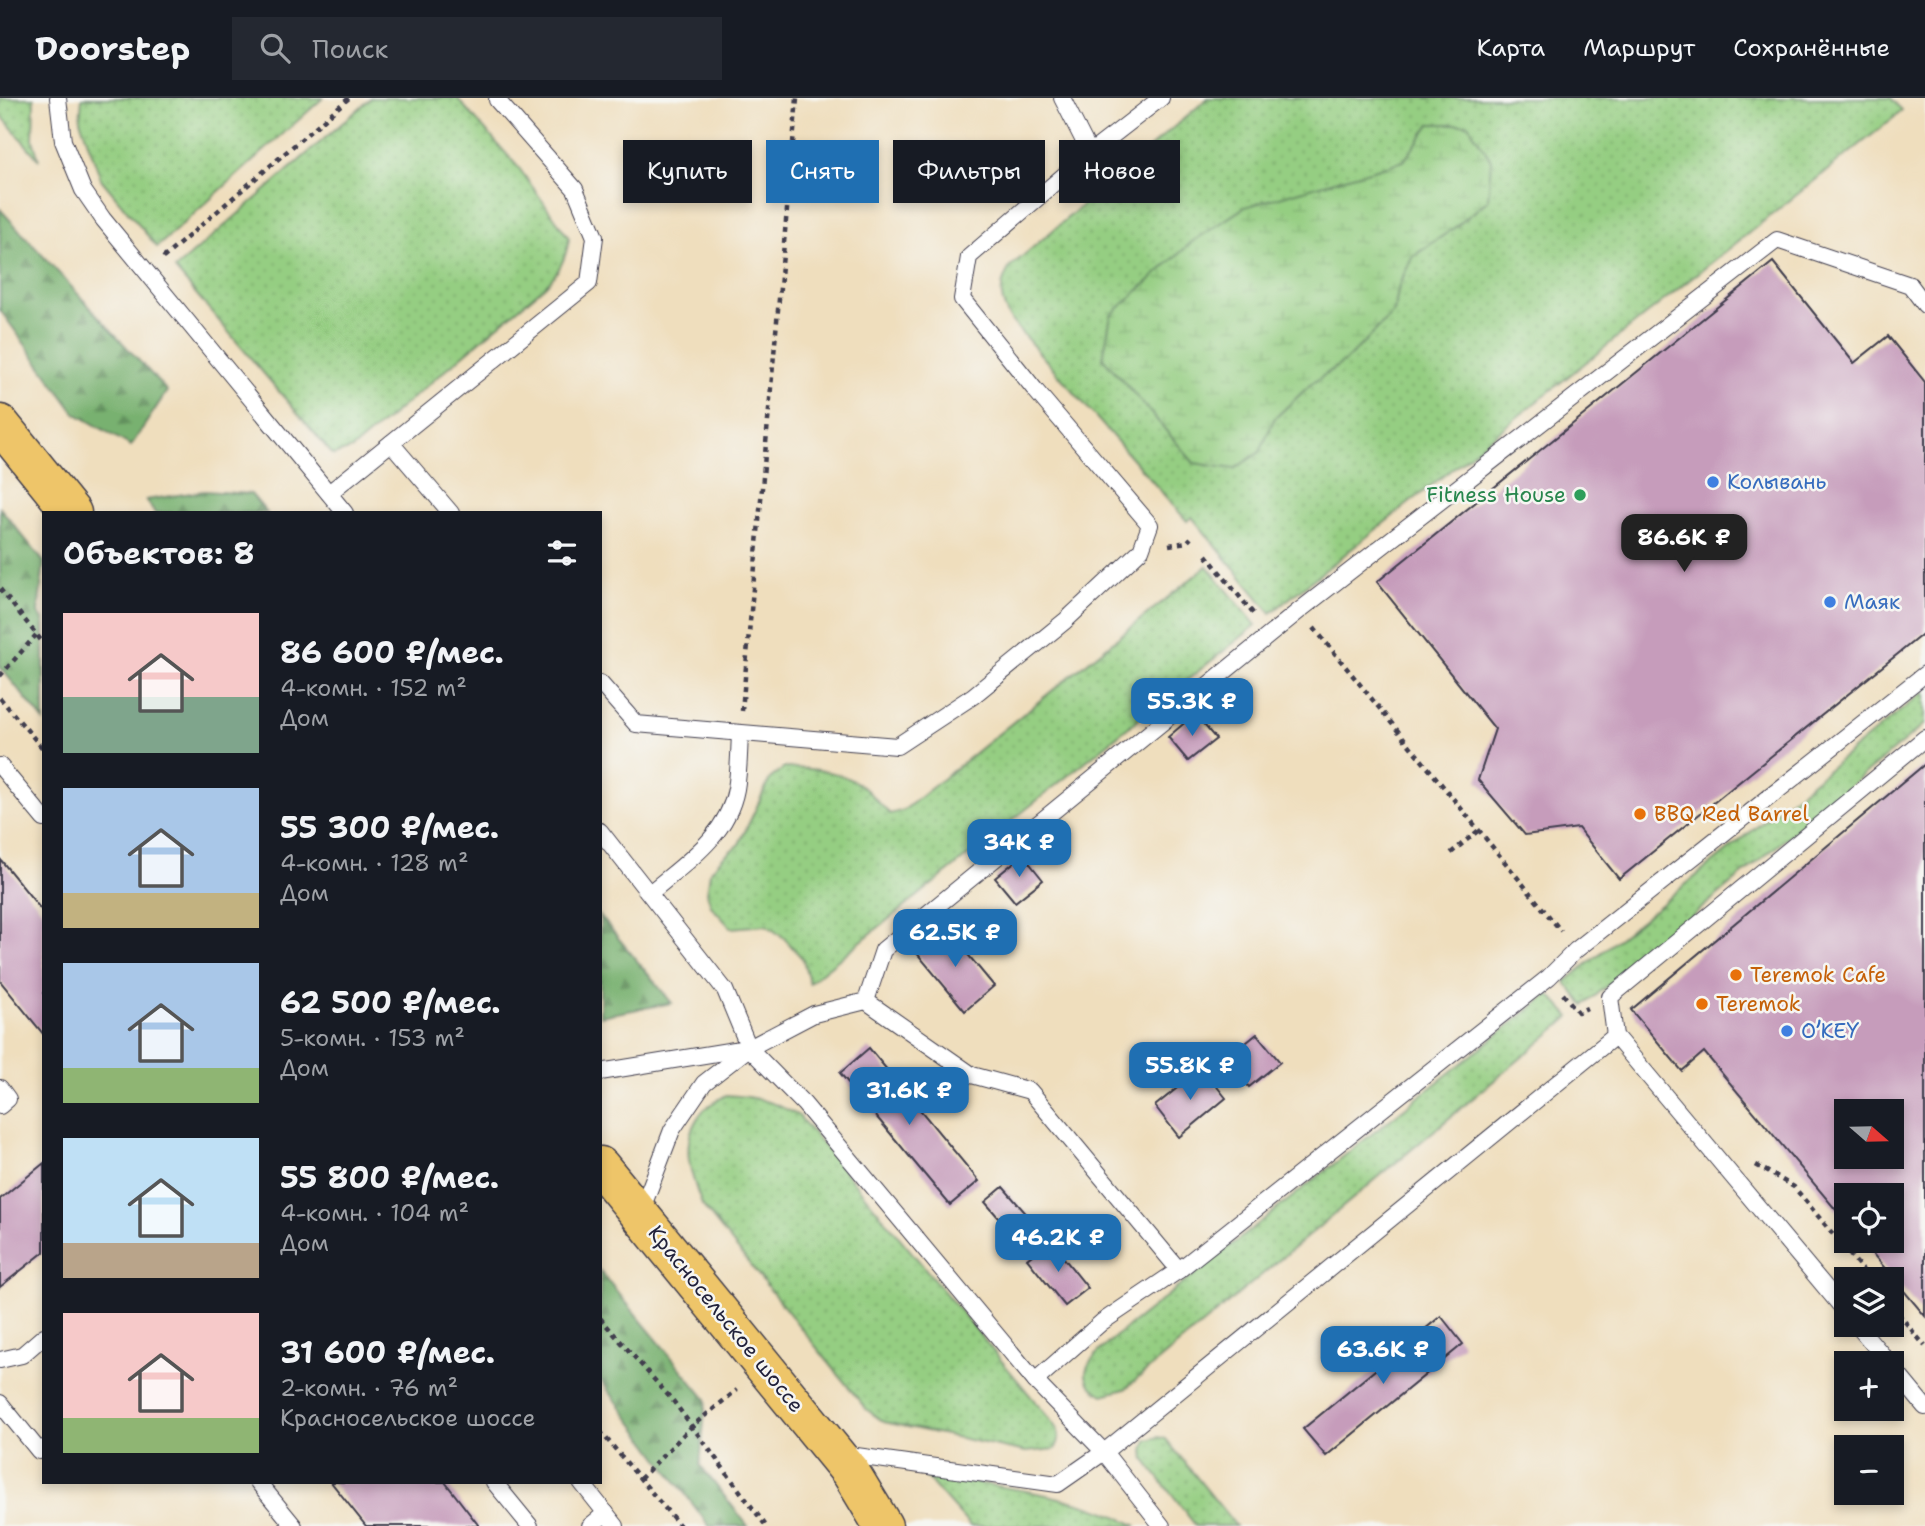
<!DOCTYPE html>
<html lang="ru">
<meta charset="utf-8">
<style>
body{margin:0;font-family:"Shantell Sans",sans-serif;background:#242831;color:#f1f3f6;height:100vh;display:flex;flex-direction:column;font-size:26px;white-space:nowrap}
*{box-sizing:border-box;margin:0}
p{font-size:23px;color:#9ea1a6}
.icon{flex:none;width:38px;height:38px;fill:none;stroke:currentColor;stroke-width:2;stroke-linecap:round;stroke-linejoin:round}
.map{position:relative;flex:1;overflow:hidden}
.panel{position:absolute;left:42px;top:413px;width:560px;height:973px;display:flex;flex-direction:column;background:#171b24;border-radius:0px;box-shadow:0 4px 10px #0003}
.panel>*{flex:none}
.banner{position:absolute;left:623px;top:42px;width:665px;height:63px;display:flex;gap:14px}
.needle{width:46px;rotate:110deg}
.controls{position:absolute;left:1834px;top:1001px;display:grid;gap:14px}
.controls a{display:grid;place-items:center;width:70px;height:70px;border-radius:0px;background:#171b24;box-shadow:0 4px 10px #0003;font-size:35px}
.price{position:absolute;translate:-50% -60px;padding:0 16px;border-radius:14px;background:#1f6fb2;color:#fff;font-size:23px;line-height:46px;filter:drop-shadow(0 2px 4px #0008)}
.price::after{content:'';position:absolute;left:50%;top:42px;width:21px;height:16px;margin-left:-10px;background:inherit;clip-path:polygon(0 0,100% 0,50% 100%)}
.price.on{background:#222;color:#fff}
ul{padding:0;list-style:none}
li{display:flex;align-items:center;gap:21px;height:175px;padding:0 21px}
li span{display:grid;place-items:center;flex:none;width:196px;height:140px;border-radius:0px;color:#555}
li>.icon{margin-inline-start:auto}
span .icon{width:84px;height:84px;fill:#fffc;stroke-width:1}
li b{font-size:30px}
h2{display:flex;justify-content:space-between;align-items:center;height:84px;padding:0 21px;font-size:30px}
.pill{padding:0 24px;border-radius:0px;background:#171b24;box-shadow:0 4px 10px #0003;font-size:24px;line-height:63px}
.pill.on{background:#1f6fb2;color:#fff}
header{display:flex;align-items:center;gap:42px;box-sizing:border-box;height:98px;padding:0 35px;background:#171b24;border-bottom:2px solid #363941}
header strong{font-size:33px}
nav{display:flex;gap:38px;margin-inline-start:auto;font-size:24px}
.search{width:490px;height:63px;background:#242831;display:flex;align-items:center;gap:18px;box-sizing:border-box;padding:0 24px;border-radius:0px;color:#9ea1a6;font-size:26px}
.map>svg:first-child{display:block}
.grass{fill:url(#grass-dots);stroke:#5c785e;stroke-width:2;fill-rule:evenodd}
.forest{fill:url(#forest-firs);stroke:#4d6a56;stroke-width:2}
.wetland{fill:url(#wetland-marsh);stroke:#5c785e;stroke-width:2}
.building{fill:#c69cbb;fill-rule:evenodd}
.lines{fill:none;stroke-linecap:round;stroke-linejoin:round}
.service-casing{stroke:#413e4e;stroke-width:18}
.trunk-casing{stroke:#413e4e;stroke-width:41}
.path{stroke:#413e4e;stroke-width:4.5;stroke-dasharray:5 5;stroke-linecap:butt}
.service{stroke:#fff;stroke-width:16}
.trunk{stroke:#eec569;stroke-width:38}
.shop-dot{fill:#3f7fe0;stroke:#f6f6f2;stroke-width:2.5}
.leisure-dot{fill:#2e9e5b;stroke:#f6f6f2;stroke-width:2.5}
.food-dot{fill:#e8710a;stroke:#f6f6f2;stroke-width:2.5}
.labels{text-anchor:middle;stroke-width:5;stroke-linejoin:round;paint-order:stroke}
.shop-label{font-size:21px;fill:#366cbe;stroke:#f6f6f2;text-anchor:start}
.leisure-label{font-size:21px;fill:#27864d;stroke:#f6f6f2;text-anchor:end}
.food-label{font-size:21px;fill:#c56008;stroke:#f6f6f2;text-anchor:start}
.street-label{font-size:21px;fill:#22223b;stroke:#f6f6f2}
</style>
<header>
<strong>Doorstep</strong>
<div class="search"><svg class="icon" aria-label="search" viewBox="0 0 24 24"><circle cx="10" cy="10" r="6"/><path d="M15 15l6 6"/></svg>Поиск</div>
<nav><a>Карта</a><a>Маршрут</a><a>Сохранённые</a></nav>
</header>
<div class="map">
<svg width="1925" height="1428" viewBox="0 0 1925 1428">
<defs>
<pattern id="grass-dots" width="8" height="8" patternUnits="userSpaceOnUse" patternTransform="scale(1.75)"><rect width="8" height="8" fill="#95ce82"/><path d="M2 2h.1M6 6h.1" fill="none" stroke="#80b171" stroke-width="1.8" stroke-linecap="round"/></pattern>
<pattern id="forest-firs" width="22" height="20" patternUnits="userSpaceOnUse" patternTransform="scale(1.75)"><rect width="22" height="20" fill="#78b170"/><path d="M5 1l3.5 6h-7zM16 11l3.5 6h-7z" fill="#62905d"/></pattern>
<pattern id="wetland-marsh" width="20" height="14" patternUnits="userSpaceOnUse" patternTransform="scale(1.75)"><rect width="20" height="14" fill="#95ce82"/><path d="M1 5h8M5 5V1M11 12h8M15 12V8" fill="none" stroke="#80b171"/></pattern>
</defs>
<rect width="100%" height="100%" fill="#f6f6f2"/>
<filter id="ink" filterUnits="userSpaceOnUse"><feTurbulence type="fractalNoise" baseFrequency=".0143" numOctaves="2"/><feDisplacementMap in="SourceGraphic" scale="14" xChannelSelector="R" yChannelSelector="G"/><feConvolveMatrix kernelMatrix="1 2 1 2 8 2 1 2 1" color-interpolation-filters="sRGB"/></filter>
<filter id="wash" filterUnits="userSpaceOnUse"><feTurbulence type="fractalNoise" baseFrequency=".00686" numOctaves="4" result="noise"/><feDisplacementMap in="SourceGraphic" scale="28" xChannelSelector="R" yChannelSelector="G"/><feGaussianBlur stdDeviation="1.57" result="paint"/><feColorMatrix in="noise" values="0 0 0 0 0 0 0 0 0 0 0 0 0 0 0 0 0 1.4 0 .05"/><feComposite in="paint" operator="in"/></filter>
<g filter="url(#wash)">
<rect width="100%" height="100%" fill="#efdebd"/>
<g class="grass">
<path d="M0,0H34L33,42L39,62L0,16Z"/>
<path d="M82,0H323L157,149L101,81L80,22Z"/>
<path d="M371,0H457L519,70L569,140C566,161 559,174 545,188L352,351L333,357L175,171Z"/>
<path d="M1208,0H1891L1902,13L1271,515L1192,419L1187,423L1013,225C1000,206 997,189 1010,169ZM1430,26L1488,102L1454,130L1412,159L1399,187L1394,214L1345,263L1311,286L1274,321L1344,82L1404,63Z"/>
<path d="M1207,468L1256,527L809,885L803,861L784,840L766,827L731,830L711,808L707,795L710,774L722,760L739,746L770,681L784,670C811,670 841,672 863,689C873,697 881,708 890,716L904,712Z"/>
<path d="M1925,593V626L1584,907L1565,884Z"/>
<path d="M1549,896L1570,919L1125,1291L1103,1297C1067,1276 1096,1257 1115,1239Z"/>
<path d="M726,997C754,998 775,1004 799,1018L1048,1319C1057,1331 1064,1337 1055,1351L1026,1354L884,1324L866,1311L702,1107C690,1075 678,1042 703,1013C709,1006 719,1002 726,997Z"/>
<path d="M1159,1339L1166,1341L1236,1428H1196L1145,1362L1144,1352L1147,1342Z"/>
<path d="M924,1377C992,1388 1077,1395 1137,1428H970Z"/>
</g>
<g class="forest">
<path d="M0,111L167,293L131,348L75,315L0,212Z"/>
<path d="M204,393L251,396L267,415H155L146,402Z"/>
<path d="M0,410L44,464L38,515L44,523V623L0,569Z"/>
<path d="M600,818L672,905L600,918Z"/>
<path d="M600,1173L706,1301L700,1367L748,1428H709L600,1281Z"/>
</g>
<path class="wetland" d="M1430,26H1468L1491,62L1488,102L1454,130L1412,159L1399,187L1394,214L1345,263L1311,286L1274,321L1260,354L1234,371L1194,365L1103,260L1111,217L1192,144L1245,109L1404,63Z"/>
<g id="blocks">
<g class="building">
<path d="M1773,164L1854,265L1888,238L1925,284V534L1619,781L1578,730L1525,737L1478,682L1495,631L1377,484Z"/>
<path d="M1195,616L1216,641L1188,663L1168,639Z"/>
<path d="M1925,666V1218L1862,1143H1892V1097H1846V1124L1704,954L1682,973L1631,912ZM1846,1013H1892V1059H1846Z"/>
<path d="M1023,757L1043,782L1015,804L995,780Z"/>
<path d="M0,761L44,815V937L0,883Z"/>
<path d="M945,829L994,888L965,913L915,853Z"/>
<path d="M1257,936L1280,964L1249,989L1226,961Z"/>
<path d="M869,950L979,1083L950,1107L840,975Z"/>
<path d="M1202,970L1226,1000L1179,1039L1155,1008Z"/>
<path d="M44,1065V1154L0,1189V1101Z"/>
<path d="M1003,1089L1043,1135L1025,1150L985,1104Z"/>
<path d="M1050,1143L1088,1190L1065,1208L1027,1161Z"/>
<path d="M1441,1218L1463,1246L1326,1358L1303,1331Z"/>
<path d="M331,1384H445L479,1428H366Z"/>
</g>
</g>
</g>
<g filter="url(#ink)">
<use href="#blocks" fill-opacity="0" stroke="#413e4e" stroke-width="2"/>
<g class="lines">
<defs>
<g id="service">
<path d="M58,0L63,43L83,92L103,121L345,415"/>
<path d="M1090,55L1161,0"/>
<path d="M391,345L451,415"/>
<path d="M329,395L589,185L595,139L575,91L497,2L499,0"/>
<path d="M600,585L636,626L897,648L973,598L1065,523L1141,452L1150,427L1036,293L962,201L969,159L1090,55L1062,0"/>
<path d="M0,668L44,721"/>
<path d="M600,733L725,892L749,950L804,1006L1035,1283L1104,1354L1162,1428"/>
<path d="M650,795C685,765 727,739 736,691C739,674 739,654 740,636"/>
<path d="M866,903L883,852L1300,512L1777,142L1910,187L1925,207"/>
<path d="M600,974L747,950"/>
<path d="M0,990L8,1001L0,1008"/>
<path d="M640,1116L672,1032L704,985L749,950L814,916L866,903L972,977L1030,993L1179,1172"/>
<path d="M1846,1214L1615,938L1610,899L1925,640"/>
<path d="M1857,1227L1889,1265"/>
<path d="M0,1262L22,1257L44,1238"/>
<path d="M1892,1269L1925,1309"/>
<path d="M1035,1283L1102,1224L1179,1172L1549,879L1576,852L1925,576"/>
<path d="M0,1305L39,1353L44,1350"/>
<path d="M842,1356L1058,1386L1104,1354L1615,938"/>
<path d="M258,1384L294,1428"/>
<path d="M494,1384L530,1428"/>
<path d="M581,1384L616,1428"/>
<path d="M590,1428L606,1415"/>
</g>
<g id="trunk">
<path d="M0,326L72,415"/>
<path d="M600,1068L851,1375L883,1428"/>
</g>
</defs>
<use href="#service" class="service-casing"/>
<use href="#trunk" class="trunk-casing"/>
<g class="path">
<path d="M163,160L349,0"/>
<path d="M1169,447L1187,444L1191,440"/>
<path d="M1206,457L1256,519"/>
<path d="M0,491L44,546"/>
<path d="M1314,530L1561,833"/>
<path d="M0,578L36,537"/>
<path d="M0,600L44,652"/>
<path d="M742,613L797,0"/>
<path d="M1451,755L1479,732"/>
<path d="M1563,896L1578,914L1587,910"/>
<path d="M1756,1067L1794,1089L1870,1181"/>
<path d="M1892,1208L1925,1248"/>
<path d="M600,1220L674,1304L766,1428"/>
<path d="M600,1333L680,1428"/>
<path d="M640,1381L692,1328L737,1292"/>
</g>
<use href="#service" class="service"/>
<use href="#trunk" class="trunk"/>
</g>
</g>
<g class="shop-dot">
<circle cx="1713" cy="384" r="7"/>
<circle cx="1830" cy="504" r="7"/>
<circle cx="1787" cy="933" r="7"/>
</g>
<circle class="leisure-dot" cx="1580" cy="397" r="7"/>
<g class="food-dot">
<circle cx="1640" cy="716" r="7"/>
<circle cx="1736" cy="877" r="7"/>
<circle cx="1702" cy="906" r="7"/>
</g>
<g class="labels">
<g class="shop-label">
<text x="1727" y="391">Колывань</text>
<text x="1844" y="511">Маяк</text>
<text x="1801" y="940">O’KEY</text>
</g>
<g class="leisure-label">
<text x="1566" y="404">Fitness House</text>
</g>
<g class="food-label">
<text x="1654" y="723">BBQ Red Barrel</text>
<text x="1750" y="884">Teremok Cafe</text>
<text x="1716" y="913">Teremok</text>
</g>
<g class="street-label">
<text transform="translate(726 1221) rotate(51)" y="7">Красносельское шоссе</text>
</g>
</g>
</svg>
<div class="controls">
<a><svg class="needle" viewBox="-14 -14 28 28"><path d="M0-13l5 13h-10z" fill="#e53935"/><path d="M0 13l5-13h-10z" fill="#9ea1a6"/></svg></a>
<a><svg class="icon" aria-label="locate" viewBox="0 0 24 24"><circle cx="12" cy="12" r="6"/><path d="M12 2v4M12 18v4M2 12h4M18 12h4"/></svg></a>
<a><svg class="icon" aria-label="layers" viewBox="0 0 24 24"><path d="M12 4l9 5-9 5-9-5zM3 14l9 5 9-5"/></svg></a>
<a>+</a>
<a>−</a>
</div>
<b class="price on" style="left:1684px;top:476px">86.6K ₽</b>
<b class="price" style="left:1192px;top:640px">55.3K ₽</b>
<b class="price" style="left:1019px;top:781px">34K ₽</b>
<b class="price" style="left:955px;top:871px">62.5K ₽</b>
<b class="price" style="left:1190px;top:1004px">55.8K ₽</b>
<b class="price" style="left:909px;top:1029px">31.6K ₽</b>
<b class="price" style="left:1058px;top:1176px">46.2K ₽</b>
<b class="price" style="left:1383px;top:1288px">63.6K ₽</b>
<div class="banner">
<a class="pill">Купить</a>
<a class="pill on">Снять</a>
<a class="pill">Фильтры</a>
<a class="pill">Новое</a>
</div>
<section class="panel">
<h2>Объектов: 8<svg class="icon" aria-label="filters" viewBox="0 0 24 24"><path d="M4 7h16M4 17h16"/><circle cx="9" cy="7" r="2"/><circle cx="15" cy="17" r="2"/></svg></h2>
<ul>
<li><span style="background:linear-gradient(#f6c9c9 60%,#7fa58c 0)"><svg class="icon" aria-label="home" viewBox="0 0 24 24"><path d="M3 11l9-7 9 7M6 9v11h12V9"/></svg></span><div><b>86 600 ₽/мес.</b><p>4-комн. · 152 m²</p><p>Дом</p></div></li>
<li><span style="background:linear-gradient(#a9c7e8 75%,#c2b280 0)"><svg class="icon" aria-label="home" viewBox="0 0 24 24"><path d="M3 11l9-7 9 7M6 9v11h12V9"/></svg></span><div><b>55 300 ₽/мес.</b><p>4-комн. · 128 m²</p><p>Дом</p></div></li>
<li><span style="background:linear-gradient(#a9c7e8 75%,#8fb573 0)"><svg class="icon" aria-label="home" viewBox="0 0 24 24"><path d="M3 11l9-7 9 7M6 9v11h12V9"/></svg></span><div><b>62 500 ₽/мес.</b><p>5-комн. · 153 m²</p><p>Дом</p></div></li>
<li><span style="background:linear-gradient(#bfe0f5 75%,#b9a48a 0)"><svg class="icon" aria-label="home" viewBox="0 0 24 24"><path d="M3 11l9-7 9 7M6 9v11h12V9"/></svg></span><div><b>55 800 ₽/мес.</b><p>4-комн. · 104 m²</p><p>Дом</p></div></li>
<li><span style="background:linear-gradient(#f6c9c9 75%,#8fb573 0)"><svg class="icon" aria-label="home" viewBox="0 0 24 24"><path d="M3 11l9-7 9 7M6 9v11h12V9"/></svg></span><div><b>31 600 ₽/мес.</b><p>2-комн. · 76 m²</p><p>Красносельское шоссе</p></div></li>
</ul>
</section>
</div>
